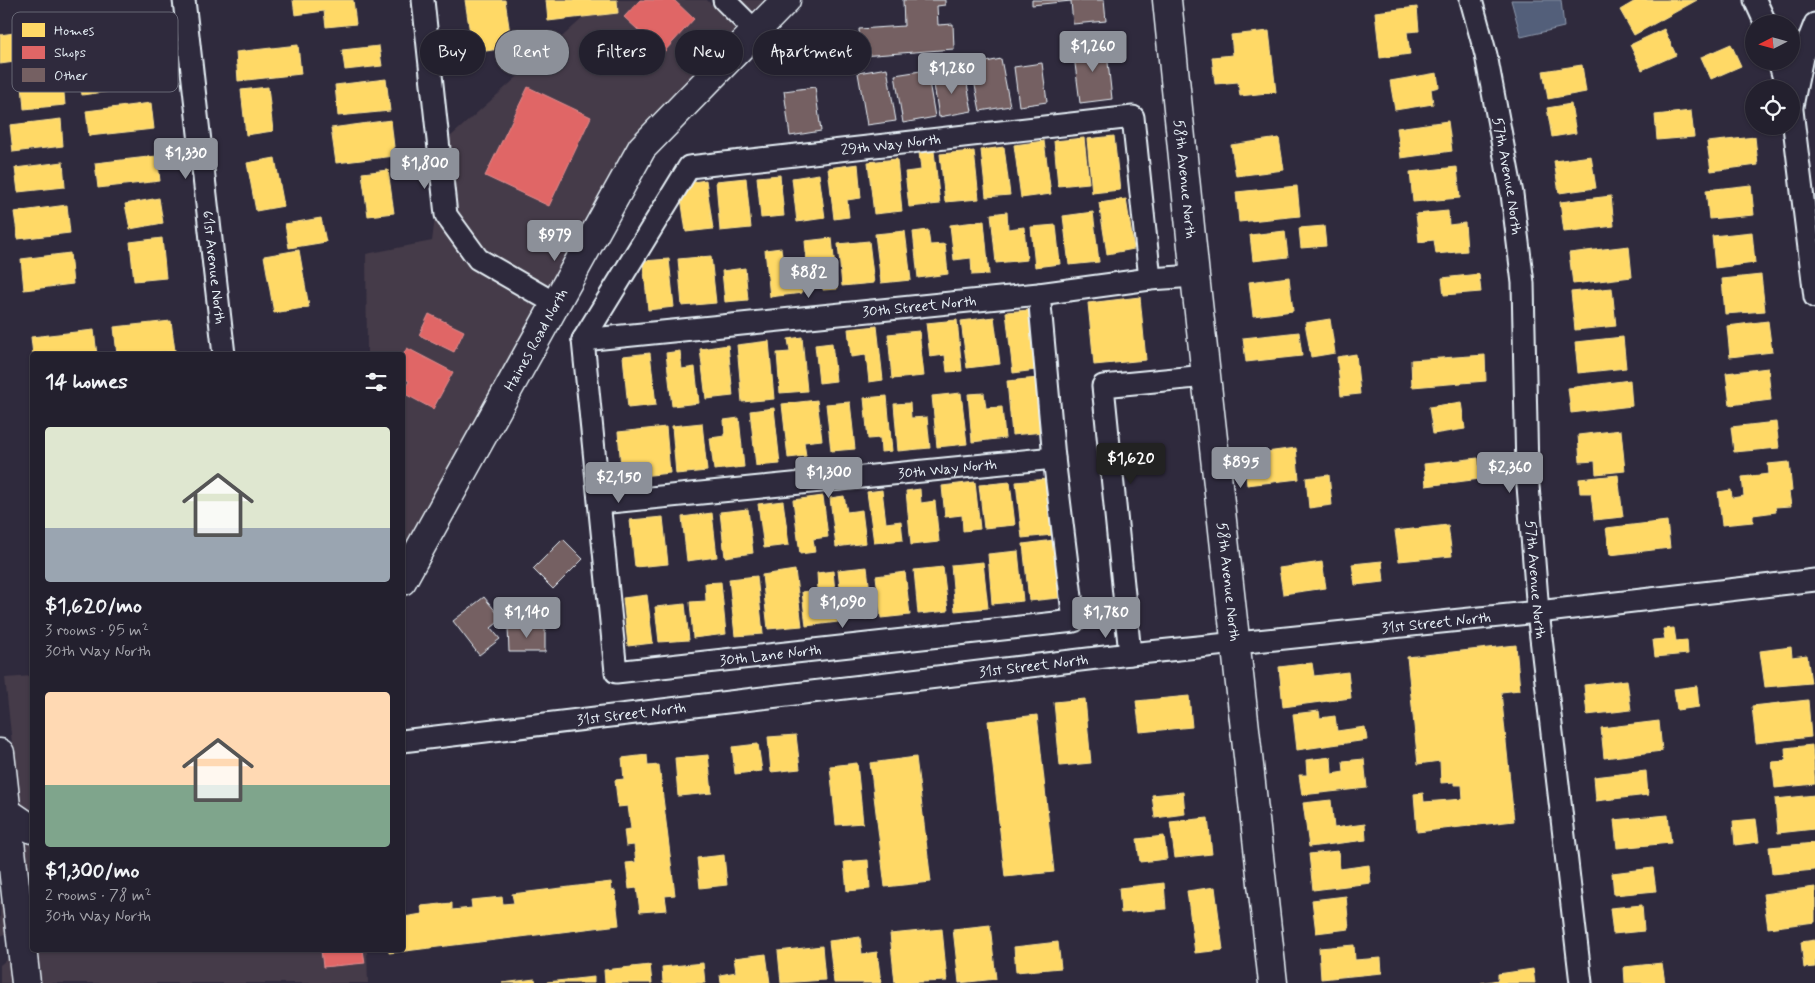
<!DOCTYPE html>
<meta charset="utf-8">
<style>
body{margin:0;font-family:Mynerve,sans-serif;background:#2f2d3a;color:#f1f3f6;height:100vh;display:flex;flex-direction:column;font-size:19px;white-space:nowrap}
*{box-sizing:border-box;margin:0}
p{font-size:16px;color:#a3a3aa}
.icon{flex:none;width:28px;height:28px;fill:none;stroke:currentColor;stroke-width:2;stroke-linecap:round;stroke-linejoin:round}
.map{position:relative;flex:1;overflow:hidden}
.drawer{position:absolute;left:30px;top:352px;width:375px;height:600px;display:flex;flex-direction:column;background:#23202e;border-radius:5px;box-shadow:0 1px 4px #0004,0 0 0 1px #403e4a}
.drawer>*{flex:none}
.hud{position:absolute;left:420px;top:30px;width:475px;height:45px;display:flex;gap:10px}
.needle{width:32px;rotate:264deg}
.tools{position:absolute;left:1745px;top:15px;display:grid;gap:10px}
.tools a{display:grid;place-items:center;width:55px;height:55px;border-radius:50%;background:#23202e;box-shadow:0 1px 4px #0004,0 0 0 1px #403e4a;font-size:25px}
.price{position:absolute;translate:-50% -42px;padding:0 11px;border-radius:5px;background:#8c9099;color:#fff;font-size:16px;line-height:32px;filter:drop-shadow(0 1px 2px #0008)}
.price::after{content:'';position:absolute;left:50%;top:30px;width:15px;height:11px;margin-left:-8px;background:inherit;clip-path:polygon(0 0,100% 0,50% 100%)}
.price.on{background:#222;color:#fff}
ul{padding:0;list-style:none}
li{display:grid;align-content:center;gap:10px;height:265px;padding:0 15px}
li span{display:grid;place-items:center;height:155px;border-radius:5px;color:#555}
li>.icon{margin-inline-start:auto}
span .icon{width:90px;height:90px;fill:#fffc;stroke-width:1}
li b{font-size:21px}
h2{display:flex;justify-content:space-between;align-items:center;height:60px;padding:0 15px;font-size:21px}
.chip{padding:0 18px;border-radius:22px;background:#23202e;box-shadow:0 1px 4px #0004,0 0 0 1px #403e4a;font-size:18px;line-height:45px}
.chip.on{background:#8c9099;color:#fff}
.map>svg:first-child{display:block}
.built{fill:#443a48}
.water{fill:#525e7a;stroke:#8e99ac}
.homes{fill:#ffd966;stroke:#f8e092}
.shops{fill:#e06666;stroke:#e29092}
.building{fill:#756062;stroke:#e8f1f8}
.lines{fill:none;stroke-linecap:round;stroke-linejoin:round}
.street-casing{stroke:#e8f1f8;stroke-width:25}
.secondary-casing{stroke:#e8f1f8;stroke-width:31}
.street{stroke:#2f2a3d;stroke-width:21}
.secondary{stroke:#2f2a3d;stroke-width:28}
.labels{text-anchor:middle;stroke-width:5;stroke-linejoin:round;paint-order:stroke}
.street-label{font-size:15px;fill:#e8f1f8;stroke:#2f2a3d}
.key{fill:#2f2a3d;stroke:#666675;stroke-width:1}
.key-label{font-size:14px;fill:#e8f1f8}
</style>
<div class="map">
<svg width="1815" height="983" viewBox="0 0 1815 983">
<rect width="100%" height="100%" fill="#2f2a3d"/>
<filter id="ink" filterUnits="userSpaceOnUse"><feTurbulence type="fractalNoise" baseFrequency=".02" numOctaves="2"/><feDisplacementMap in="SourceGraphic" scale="10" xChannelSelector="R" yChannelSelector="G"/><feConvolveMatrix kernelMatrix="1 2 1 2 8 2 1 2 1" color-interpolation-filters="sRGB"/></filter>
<g filter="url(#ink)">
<g class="built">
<path d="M603,0H707L739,32L552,288L486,251L458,211L450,137Z"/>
<path d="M740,0H770L755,15Z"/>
<path d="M435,217L471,268L541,308L403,558L402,355H367L366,254L432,241Z"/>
<path d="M32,676V911L30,913L5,678Z"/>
<path d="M0,901H4L8,931L0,937Z"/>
<path d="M34,950H367L368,983H38Z"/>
<path d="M11,956L14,983H0V965Z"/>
</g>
<path class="water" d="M1511,0H1561L1564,27L1521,37Z"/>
<g class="homes">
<path d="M293,0H353L356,24L326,27L324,11L295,15Z"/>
<path d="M465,0H505L512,47L473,53Z"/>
<path d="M546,0H617L618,13L548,21Z"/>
<path d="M1637,0H1697L1634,35L1620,10Z"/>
<path d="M1417,7L1419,31L1407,32L1410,54L1380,58L1375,12Z"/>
<path d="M49,28L52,57L0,64V35Z"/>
<path d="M1664,29L1676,55L1642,70L1630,45Z"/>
<path d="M1269,31L1276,92L1240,96L1238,82L1215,84L1212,57L1233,55L1231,35Z"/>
<path d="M1731,44L1741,66L1711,79L1701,57Z"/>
<path d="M298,45L301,74L238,81L236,52Z"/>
<path d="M379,46L382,66L345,70L342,50Z"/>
<path d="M145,62L149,86L82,95L78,71Z"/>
<path d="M1582,65L1586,92L1548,99L1543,71Z"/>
<path d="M62,69L65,105L24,109L21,74Z"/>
<path d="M1437,73L1439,87L1431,89L1433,104L1395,110L1390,81Z"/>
<path d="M386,79L390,111L338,116L335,85Z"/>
<path d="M268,87L273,131L246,135L241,90Z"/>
<path d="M151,103L154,129L89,136L86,111Z"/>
<path d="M1571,104L1576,133L1552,137L1547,108Z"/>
<path d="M1691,111L1694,137L1657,140L1655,115Z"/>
<path d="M61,119L63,146L13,152L10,125Z"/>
<path d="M391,120L395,156L336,163L331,128Z"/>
<path d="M1448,121L1452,151L1401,158L1397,128Z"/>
<path d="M1114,136L1120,190L1092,193L1087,139Z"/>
<path d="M1755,137L1758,165L1711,171L1707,142Z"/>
<path d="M1084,138L1089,183L1058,186L1054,141Z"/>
<path d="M1279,138L1284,170L1236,176L1231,145Z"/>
<path d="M1044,141L1051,194L1021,198L1014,145Z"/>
<path d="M1004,147L1010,195L986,197L981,150Z"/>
<path d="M934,151L940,204L909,207L905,172L921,170L919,152Z"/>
<path d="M974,151L979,199L945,202L940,154Z"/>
<path d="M157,156L160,181L98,188L95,163Z"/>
<path d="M1591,156L1596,188L1559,193L1554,161Z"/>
<path d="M275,158L284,206L256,211L247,163Z"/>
<path d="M897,159L902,211L874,214L868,162Z"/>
<path d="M63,162L65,187L18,192L15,168Z"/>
<path d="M858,164L861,198L847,200L849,217L834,219L828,168Z"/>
<path d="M1457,167L1460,198L1413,202L1410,172Z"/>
<path d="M388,170L394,213L368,216L362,173Z"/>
<path d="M819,174L825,218L797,222L792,178Z"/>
<path d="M780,175L784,216L761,218L757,177Z"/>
<path d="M746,178L751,228L720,231L716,181Z"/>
<path d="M706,180L713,229L686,232L679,184Z"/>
<path d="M1751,185L1754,215L1709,219L1706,190Z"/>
<path d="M1297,186L1300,216L1239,222L1236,192Z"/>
<path d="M1611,196L1614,226L1564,232L1560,202Z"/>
<path d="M159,198L163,223L130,229L125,204Z"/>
<path d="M1126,199L1134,249L1107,254L1099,203Z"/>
<path d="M67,205L70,233L18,239L14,212Z"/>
<path d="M1448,211L1449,225L1465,223L1467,251L1436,254L1434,240L1419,242L1416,214Z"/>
<path d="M1007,212L1008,229L1024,227L1027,260L996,263L991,214Z"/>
<path d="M1093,212L1099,262L1069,265L1063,216Z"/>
<path d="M321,218L326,242L289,248L285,224Z"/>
<path d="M984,221L989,274L972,275L971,258L954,260L950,225Z"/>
<path d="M1056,225L1060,264L1035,267L1031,227Z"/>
<path d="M1324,226L1326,246L1301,248L1299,228Z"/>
<path d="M928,230L930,245L945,244L948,274L918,278L913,232Z"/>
<path d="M905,231L911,280L881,283L875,234Z"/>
<path d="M1285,231L1288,257L1253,261L1250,235Z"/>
<path d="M1752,232L1755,263L1715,268L1712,236Z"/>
<path d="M162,238L166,278L134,281L130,242Z"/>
<path d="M832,238L837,289L823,290L822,273L808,275L805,241Z"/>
<path d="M869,241L874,283L842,286L838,244Z"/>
<path d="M1629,246L1632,277L1573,284L1569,253Z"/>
<path d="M781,248L783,264L799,262L802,293L770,297L765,250Z"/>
<path d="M299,250L309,307L274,313L264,256Z"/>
<path d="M70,253L73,284L24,290L21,259Z"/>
<path d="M711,256L716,303L682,306L678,259Z"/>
<path d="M669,259L674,307L648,310L643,261Z"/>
<path d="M745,268L748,300L725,302L722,271Z"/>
<path d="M1479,274L1481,292L1444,295L1442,278Z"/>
<path d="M1761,275L1765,311L1725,314L1722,279Z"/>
<path d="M1289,277L1293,311L1253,316L1249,282Z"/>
<path d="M1612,288L1616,326L1575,330L1571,292Z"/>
<path d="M1140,297L1146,360L1094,365L1088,303Z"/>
<path d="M1029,310L1036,370L1013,373L1006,312Z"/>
<path d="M994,317L1000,364L967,368L961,321Z"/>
<path d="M1330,319L1335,353L1311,357L1305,323Z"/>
<path d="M957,320L962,371L947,372L945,355L930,357L926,323Z"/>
<path d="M171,321L175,351L117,355L114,327Z"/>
<path d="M1768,321L1772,352L1730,357L1727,326Z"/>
<path d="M877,326L883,380L869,382L866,355L851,357L848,329Z"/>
<path d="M94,330L97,355H33L31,337Z"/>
<path d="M919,331L924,376L892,379L888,334Z"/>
<path d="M1299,332L1302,356L1246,362L1243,338Z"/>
<path d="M802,337L807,391L780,393L777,353L790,352L788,339Z"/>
<path d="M1623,337L1626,368L1578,373L1575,342Z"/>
<path d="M769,341L774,399L742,402L737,345Z"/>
<path d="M832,343L836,381L819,383L815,345Z"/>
<path d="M728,345L733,396L706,399L700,349Z"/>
<path d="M680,351L682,369L695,367L699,403L672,406L666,353Z"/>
<path d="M650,353L656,405L628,408L623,356Z"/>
<path d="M1356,354L1360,394L1341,396L1337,357Z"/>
<path d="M1485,355L1486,381L1412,387L1411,360Z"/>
<path d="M1768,368L1771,400L1730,405L1726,373Z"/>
<path d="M1038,378L1044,432L1012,435L1007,381Z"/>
<path d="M1630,380L1632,406L1571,413L1568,388Z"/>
<path d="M961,393L967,444L937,447L932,396Z"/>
<path d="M984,393L986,408L1002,407L1005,438L972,442L968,394Z"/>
<path d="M887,396L892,451L881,452L880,438L868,439L864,398Z"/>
<path d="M817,400L822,440L804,442L806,456L788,458L782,404Z"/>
<path d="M850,402L855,449L831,451L826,404Z"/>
<path d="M1461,402L1465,429L1433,434L1429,407Z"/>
<path d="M910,403L911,418L927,417L930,448L898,451L894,404Z"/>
<path d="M774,408L780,464L756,466L750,411Z"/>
<path d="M739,418L744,467L714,470L710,438L725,436L724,420Z"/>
<path d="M1776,422L1779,448L1734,452L1731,427Z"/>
<path d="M702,423L707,471L676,474L672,426Z"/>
<path d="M666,427L670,473L622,478L618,432Z"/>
<path d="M1621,430L1625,471L1596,474L1595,461L1580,462L1578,435Z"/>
<path d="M1296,448L1299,479L1247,485L1244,455Z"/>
<path d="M1478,458L1480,479L1426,486L1424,464Z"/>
<path d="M1789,462L1792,491L1789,492L1791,506L1775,507L1776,512L1753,515V522L1722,525L1718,492L1731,490L1732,498L1744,496L1742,477L1769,474L1768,464Z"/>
<path d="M1329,475L1332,505L1309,508L1306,478Z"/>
<path d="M1618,475L1623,517L1594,520L1591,493H1580L1579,479Z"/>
<path d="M1047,479L1053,535L1022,538L1016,482Z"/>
<path d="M975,482L980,529L963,531L962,515L945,517L942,486Z"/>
<path d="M1010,482L1015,525L984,528L979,485Z"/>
<path d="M920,489L921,503L935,501L939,542L911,545L906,491Z"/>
<path d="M882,490L886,523L901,521L903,540L874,543L867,492Z"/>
<path d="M823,496L828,537L813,539L815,552L800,554L793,500Z"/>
<path d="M844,496L847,512L862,510L866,543L836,547L830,498Z"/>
<path d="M783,501L789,545L764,548L758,504Z"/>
<path d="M748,509L753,553L725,557L720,512Z"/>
<path d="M712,513L717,557L687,561L682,517Z"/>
<path d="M663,517L668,564L635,567L630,520Z"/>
<path d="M1667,521L1670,548L1610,555L1606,528Z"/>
<path d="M1448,525L1452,556L1399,561L1395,531Z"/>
<path d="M1054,540L1059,598L1029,601L1023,544Z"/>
<path d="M1018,551L1023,601L992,604L988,554Z"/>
<path d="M1382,561L1384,582L1355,585L1352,564Z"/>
<path d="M983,562L988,608L955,611L951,565Z"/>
<path d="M1322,562L1326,588L1283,594L1279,568Z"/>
<path d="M867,567L873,618L844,621L838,570Z"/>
<path d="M943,567L948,611L918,614L914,570Z"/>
<path d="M795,570L802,626L768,629L762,575Z"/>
<path d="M833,571L838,622L806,626L802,592L818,590L817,573Z"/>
<path d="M905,572L910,615L881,618L876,576Z"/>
<path d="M757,576L763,634L735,636L729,579Z"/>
<path d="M721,582L726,634L693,638L690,602L706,601L705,583Z"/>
<path d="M647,595L653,643L628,646L623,598Z"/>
<path d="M685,604L689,640L659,642L655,607Z"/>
<path d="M1674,628L1676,641L1687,640L1688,654L1655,657L1653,640L1665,639L1663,629Z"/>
<path d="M1516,645L1520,690L1501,692L1514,821L1417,832L1414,794L1423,793L1424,802L1463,799L1462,785H1454V782L1441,783L1440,761L1418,764L1407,657Z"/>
<path d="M1791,647L1792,657L1807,655L1811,683L1765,687L1760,651Z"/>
<path d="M1312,663L1314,676L1348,672L1351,698L1283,707L1279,667Z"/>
<path d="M1627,680L1631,710L1587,715L1584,685Z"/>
<path d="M1697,686L1699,707L1677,710L1674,689Z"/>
<path d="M1189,696L1192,727L1140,732L1136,701Z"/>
<path d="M1085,699L1091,763L1060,766L1054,702Z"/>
<path d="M1808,700L1811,737L1756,743L1752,706Z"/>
<path d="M1319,711L1320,718L1335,716L1337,731L1365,727L1367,740L1297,750L1293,714Z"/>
<path d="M1037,715L1054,872L1005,877L988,721Z"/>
<path d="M1659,721L1662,751L1604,758L1601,728Z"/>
<path d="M796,735L800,769L771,772L768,737Z"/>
<path d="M758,744L762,771L735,774L732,747Z"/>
<path d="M1812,745L1815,784L1775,788L1772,762L1786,761L1785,748Z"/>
<path d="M647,755L648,766L659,765L675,895L665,896L667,910L640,912L637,888L629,889L626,863L636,862L634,845L626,846L624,830L631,829L628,806L618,807L615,780L624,779L622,758Z"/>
<path d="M708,755L712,793L678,796L675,758Z"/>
<path d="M916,757L931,882L885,887L870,763Z"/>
<path d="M1331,757L1332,774L1344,772L1343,761L1364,759L1367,788L1302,795L1299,775H1307L1306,760Z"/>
<path d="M857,763L863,823L836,825L830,766Z"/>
<path d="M1646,771L1648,795L1596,801L1594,777Z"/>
<path d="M1183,792L1185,814L1155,818L1152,795Z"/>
<path d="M1815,795V829L1778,833L1775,799Z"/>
<path d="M1331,800L1334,828L1365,824L1366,840L1309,847L1303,803Z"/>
<path d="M1668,815L1671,843L1617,848L1614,820Z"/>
<path d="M1208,818L1212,854L1175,858L1170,822Z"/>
<path d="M1756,819L1759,842L1735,845L1733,821Z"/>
<path d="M1164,836L1167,859L1140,862L1137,839Z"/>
<path d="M1815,843V870L1772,874L1769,847Z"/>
<path d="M1338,851L1340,869L1369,865L1371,883L1313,890L1309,854Z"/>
<path d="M724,855L727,885L700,888L697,858Z"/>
<path d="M868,860L870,889L847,891L844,862Z"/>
<path d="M1653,868L1656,891L1614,895L1612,873Z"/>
<path d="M611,882L612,891L615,890L619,925L389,953V950H402V909L404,917L422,914L421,906L452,903V910L472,908L471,900L502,897L503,904L514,903L512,894Z"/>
<path d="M1164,883L1166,909L1121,913L1119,888Z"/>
<path d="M1215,887L1223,950L1195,953L1187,891Z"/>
<path d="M1815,887V922L1768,928L1763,894Z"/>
<path d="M1346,896L1349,929L1316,933L1312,900Z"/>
<path d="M1642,905L1644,931L1613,934L1610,908Z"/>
<path d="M990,925L996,979L959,983L953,929Z"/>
<path d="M942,929L947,981L895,983L890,934Z"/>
<path d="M860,937L862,954L877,952L881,983H834L829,941Z"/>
<path d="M1815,940V967L1804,968L1801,942Z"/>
<path d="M1058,942L1061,968L1016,972L1014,947Z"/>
<path d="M1354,945L1355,960L1381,958L1382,973L1321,979L1319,948Z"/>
<path d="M822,946L825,980L781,983L778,951Z"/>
<path d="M766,954L770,983H721L720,975L736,972L734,958Z"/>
<path d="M703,963L705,983H663L662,967Z"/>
<path d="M1662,963L1665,983H1625L1624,967Z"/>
<path d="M650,965L652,983H605L604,970Z"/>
<path d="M1533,969L1535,983H1481L1498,980V974Z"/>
<path d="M594,977V983H547V982Z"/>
<path d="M535,979L536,983H502Z"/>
</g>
<g class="shops">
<path d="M640,0H674L694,19L663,53L624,17Z"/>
<path d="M528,87L591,117L549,206L485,176Z"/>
<path d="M429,314L464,331L454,352L419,335Z"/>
<path d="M407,348L453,372L433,409L403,393L409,381L402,377V357Z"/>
<path d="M321,950H363L365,963L323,967Z"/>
</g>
<g class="building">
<path d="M903,0H945V5L937,6L938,25L953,24L954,49L861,56L859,29L904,26Z"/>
<path d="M1032,0H1104L1106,21L1073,24L1071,1L1032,5Z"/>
<path d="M1106,44L1112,99L1080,103L1073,48Z"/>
<path d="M1001,59L1010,106L980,111L971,65Z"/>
<path d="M1042,63L1047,102L1019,106L1014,67Z"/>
<path d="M887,68L896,121L867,125L858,73Z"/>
<path d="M927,70L935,117L903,123L895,75Z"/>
<path d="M965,73L972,111L939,117L933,78Z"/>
<path d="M815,87L821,131L790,136L784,91Z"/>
<path d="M563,539L583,559L553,589L533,569Z"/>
<path d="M484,597L502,619L491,628L500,639L479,655L453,621Z"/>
<path d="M545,626V652H509L508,627Z"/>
</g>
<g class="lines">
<defs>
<g id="street">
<path id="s1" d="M184,0L224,355"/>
<path d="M423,0L446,215L478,259L556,304"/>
<path d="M724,0L755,31"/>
<path id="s2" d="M1471,0L1486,55L1512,194L1523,283L1527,473L1538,612L1581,983"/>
<path d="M1755,0L1766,24"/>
<path d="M1779,61L1787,89"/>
<path d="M1791,102L1815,297"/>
<path d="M1792,106L1802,57L1815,24"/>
<path id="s3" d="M583,340L616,672L1074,621L1054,458L1039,294"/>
<path id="s4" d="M583,340L689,167L1133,117L1150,279"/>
<path id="s5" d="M583,340L1039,294L1150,279L1195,276"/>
<path id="s6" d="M600,503L1054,458"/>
<path d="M1130,654L1103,386L1206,376"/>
<path id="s7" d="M402,741L1130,654L1538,612L1815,580"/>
</g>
<g id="secondary">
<path id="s8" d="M1167,0L1195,276L1273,983"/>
<path id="s9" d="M402,581L642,148L786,0"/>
<path d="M0,753L26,983"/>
<path d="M7,812L32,829"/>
</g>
</defs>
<use href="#street" class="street-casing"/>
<use href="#secondary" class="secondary-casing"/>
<use href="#street" class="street"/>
<use href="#secondary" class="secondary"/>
</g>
</g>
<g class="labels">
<g class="street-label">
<text dy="5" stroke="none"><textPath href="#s4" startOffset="406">29th Way North</textPath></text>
<text dy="5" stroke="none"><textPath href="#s2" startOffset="180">57th Avenue North</textPath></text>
<text dy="5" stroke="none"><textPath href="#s8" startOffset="180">58th Avenue North</textPath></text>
<text dy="5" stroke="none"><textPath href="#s1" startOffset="269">61st Avenue North</textPath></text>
<text dy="5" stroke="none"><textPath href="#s5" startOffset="338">30th Street North</textPath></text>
<text dy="5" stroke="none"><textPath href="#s9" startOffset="276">Haines Road North</textPath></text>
<text dy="5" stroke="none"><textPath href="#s6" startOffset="349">30th Way North</textPath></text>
<text dy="5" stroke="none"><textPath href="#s2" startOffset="585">57th Avenue North</textPath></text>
<text dy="5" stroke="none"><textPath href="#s8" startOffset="585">58th Avenue North</textPath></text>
<text dy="5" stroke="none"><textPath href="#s7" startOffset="1041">31st Street North</textPath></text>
<text dy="5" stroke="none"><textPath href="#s3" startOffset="489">30th Lane North</textPath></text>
<text dy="5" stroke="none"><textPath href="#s7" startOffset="636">31st Street North</textPath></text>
<text dy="5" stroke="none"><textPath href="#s7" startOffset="231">31st Street North</textPath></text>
</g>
</g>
<rect x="12" y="12" width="166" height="80" rx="8" class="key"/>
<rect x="22" y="23" width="23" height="14" fill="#ffd966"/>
<rect x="22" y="46" width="23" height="13" fill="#e06666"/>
<rect x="22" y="68" width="23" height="14" fill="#756062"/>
<g class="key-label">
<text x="54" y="35">Homes</text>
<text x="54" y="57">Shops</text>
<text x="54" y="80">Other</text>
</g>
</svg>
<div class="tools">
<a><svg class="needle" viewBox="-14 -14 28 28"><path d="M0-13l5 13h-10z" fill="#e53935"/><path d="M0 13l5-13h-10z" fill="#a3a3aa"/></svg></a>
<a><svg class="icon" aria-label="locate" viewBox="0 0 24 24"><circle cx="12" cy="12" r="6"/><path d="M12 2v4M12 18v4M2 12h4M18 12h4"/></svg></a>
</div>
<b class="price" style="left:1093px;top:73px">$1,260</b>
<b class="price" style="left:952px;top:95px">$1,280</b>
<b class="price" style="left:186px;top:180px">$1,330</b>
<b class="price" style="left:425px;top:190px">$1,800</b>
<b class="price" style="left:555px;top:262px">$979</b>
<b class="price" style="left:809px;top:299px">$882</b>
<b class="price on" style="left:1131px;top:485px">$1,620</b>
<b class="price" style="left:1241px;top:489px">$895</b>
<b class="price" style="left:1510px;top:494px">$2,360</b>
<b class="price" style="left:829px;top:499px">$1,300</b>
<b class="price" style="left:619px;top:504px">$2,150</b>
<b class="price" style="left:843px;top:629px">$1,090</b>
<b class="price" style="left:527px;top:639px">$1,140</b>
<b class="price" style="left:1106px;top:639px">$1,780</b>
<div class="hud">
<a class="chip">Buy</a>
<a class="chip on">Rent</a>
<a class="chip">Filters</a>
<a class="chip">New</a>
<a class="chip">Apartment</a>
</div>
<section class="drawer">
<h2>14 homes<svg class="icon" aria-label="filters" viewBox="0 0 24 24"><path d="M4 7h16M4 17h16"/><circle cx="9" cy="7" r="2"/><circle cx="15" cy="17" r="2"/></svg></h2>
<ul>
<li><span style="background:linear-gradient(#dfe7d0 65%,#9aa5b1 0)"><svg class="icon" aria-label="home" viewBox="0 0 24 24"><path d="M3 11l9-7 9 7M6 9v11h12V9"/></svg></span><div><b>$1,620/mo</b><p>3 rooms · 95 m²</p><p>30th Way North</p></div></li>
<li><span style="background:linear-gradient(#ffd9b3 60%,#7fa58c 0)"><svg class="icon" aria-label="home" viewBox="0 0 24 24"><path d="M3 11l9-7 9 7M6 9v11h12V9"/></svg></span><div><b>$1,300/mo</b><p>2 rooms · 78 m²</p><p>30th Way North</p></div></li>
</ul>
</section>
</div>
